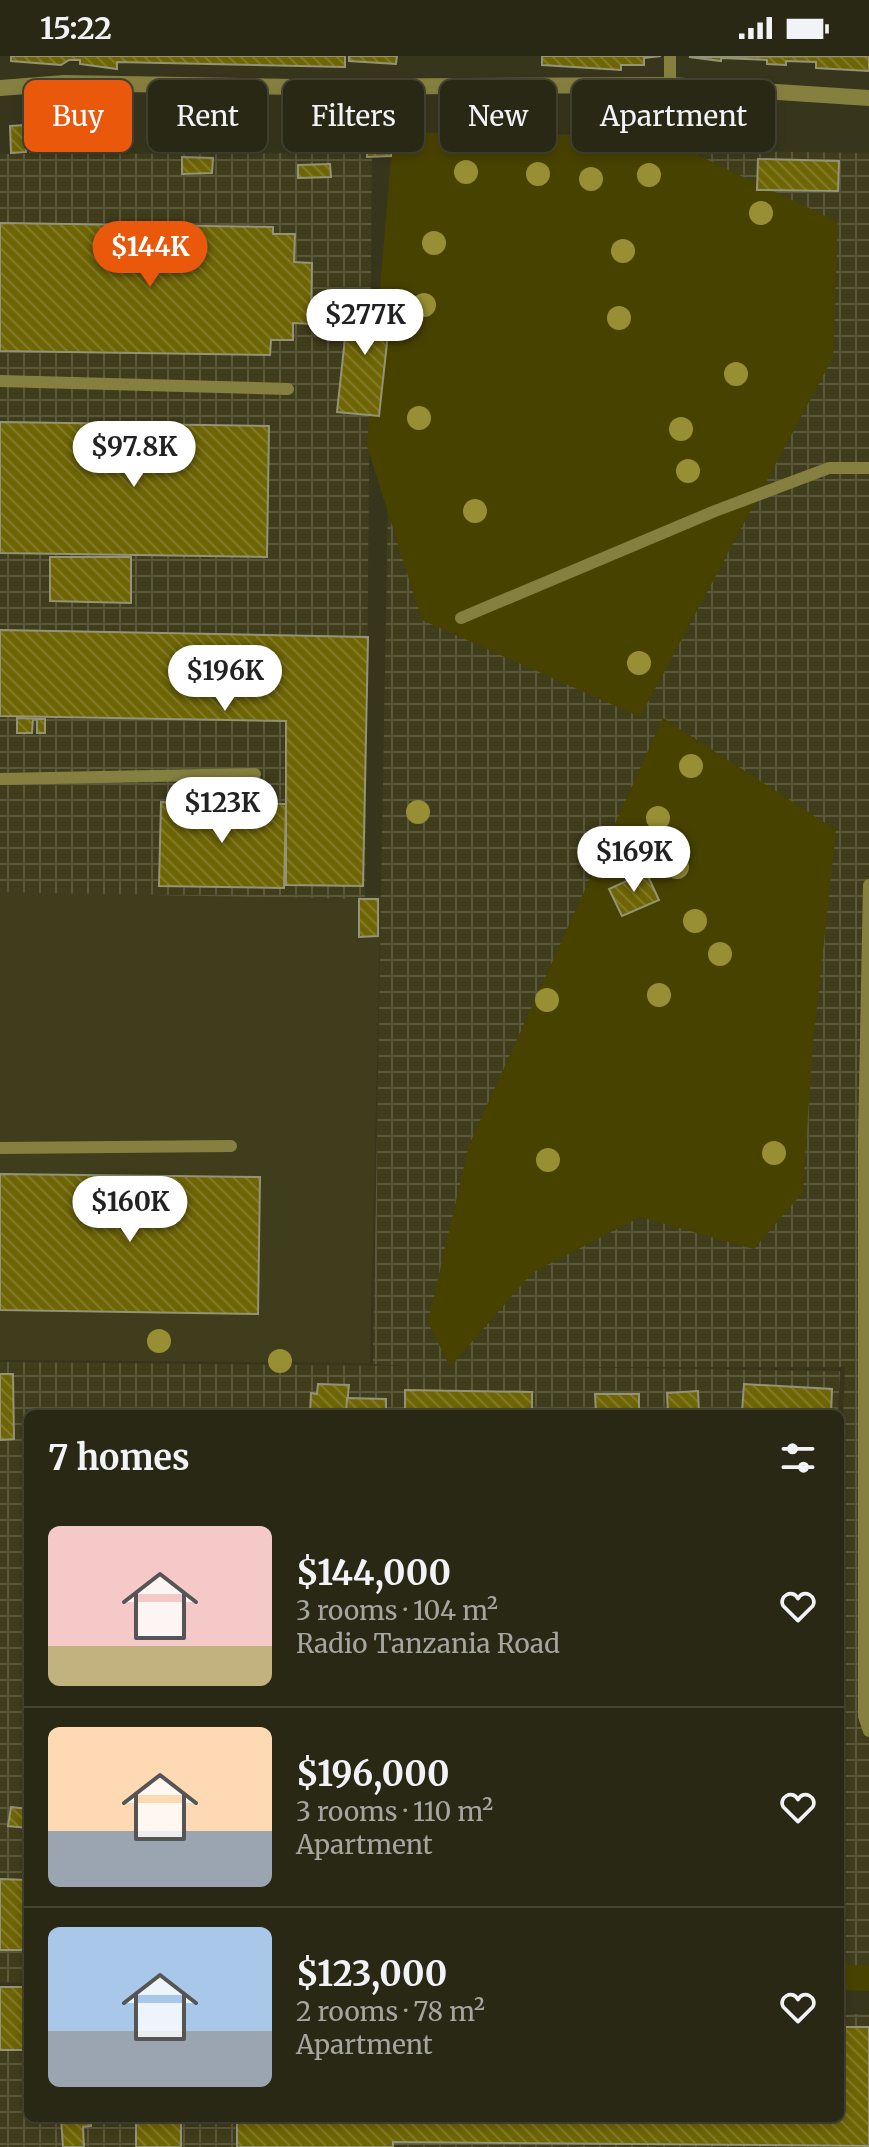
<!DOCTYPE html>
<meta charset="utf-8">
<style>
body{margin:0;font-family:Merriweather,serif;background:#353422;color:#f1f3f6;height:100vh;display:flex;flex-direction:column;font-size:30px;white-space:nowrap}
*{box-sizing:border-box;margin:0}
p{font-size:26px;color:#a5a6a0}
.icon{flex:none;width:44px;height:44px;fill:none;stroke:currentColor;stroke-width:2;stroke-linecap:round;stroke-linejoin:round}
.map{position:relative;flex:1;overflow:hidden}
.details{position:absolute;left:24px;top:1354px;width:820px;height:712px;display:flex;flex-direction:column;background:#292815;border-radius:12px;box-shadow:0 4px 12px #0003,0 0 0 2px #454434}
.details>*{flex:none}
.hud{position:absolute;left:24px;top:24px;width:822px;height:72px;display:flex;gap:16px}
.price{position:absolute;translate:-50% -68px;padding:0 18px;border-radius:28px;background:#fff;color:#222;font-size:26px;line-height:52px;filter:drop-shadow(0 2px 4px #0008)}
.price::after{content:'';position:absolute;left:50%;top:48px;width:24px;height:18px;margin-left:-12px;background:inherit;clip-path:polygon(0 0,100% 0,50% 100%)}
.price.active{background:#ea580c;color:#fff}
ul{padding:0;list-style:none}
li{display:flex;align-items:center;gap:24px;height:200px;padding:0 24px}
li+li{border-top:2px solid #454434}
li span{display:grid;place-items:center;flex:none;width:224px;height:160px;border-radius:12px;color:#555}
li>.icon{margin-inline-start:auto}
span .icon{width:96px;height:96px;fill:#fffc;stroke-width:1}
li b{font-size:34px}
h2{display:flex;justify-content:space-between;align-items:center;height:96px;padding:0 24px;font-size:34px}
.tag{padding:0 28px;border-radius:12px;background:#292815;box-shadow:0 4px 12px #0003,0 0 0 2px #454434;font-size:28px;line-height:72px}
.tag.active{background:#ea580c;color:#fff}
.status{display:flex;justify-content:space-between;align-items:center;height:56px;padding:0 40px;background:#292815;direction:ltr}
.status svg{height:22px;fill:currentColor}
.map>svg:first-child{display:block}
.built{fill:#403d1c}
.industrial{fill:url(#industrial-grid)}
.green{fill:#484201}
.building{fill:url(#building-back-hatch);stroke:#959377;stroke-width:2}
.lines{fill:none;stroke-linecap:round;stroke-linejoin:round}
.service{stroke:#868040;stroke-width:12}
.minor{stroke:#868040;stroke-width:16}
.tree{fill:#988f34}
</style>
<div class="status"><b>15:22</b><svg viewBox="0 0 49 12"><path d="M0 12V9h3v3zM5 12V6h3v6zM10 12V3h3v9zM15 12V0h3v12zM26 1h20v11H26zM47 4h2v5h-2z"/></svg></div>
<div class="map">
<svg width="869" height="2091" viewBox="0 0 869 2091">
<defs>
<pattern id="industrial-grid" width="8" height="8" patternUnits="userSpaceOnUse" patternTransform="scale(2)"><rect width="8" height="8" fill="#403d1c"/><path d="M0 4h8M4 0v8" fill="none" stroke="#5b583c"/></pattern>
<pattern id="building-back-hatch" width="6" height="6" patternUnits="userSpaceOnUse" patternTransform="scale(2)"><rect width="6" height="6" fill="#6e6505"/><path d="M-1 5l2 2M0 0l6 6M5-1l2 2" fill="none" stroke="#827a28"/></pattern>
</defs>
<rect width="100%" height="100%" fill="#37351c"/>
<path class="built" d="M0,835L381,839L370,1307L0,1304Z"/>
<g class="industrial">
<path d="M394,90L869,97V1924H840V1438L845,1311H552L840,1315L838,1358H28V1927L0,1926V1306L403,1310L373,1308Z"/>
<path d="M372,97L365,843L0,836V98Z"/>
<path d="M0,1932L28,1933V2062H840V1958H869V2091H0Z"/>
</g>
<g class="green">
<path d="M393,76L658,80L838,166L833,301L640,661L422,564L367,390Z"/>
<path d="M663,662L836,774L812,997L803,1136L754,1193L640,1161L532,1217L450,1311L428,1266L469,1089Z"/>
<path d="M840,1909H869V1935L840,1934Z"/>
</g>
<g class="building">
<path d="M11,0H345V11L117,6V13L80,8V4H69L61,9L11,5Z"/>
<path d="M349,0H397L396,8L349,5Z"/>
<path d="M542,0H661L644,2V9H621V14L542,9Z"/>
<path d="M869,0V15L816,12V6L786,5V9L767,8V4L721,2V5L689,1Z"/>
<path d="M25,69L26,96L11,97L10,70Z"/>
<path d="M68,72V94L30,96L29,73Z"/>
<path d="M299,74L365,76L364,97L299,95Z"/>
<path d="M367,77H391V100L367,101Z"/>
<path d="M182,101L213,102L212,117L182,118Z"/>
<path d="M758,103L839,105L838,135L757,134Z"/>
<path d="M330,108L331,121L298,122V109Z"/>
<path d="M0,167L273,171V178H295L294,206L312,207L311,268L293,267V284H271L270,299L0,295Z"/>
<path d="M359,237L392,241L379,360L337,356L346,273L355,274Z"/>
<path d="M0,366L269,370L267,501L0,497Z"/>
<path d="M50,501H131V547L50,545Z"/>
<path d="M0,574L368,581L363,830L286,829V665L0,660Z"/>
<path d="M17,662L45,663V677H37V664L33,663L32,677H17Z"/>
<path d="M161,746L286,748L284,832L159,830Z"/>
<path d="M646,816L659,844L622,860L609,833Z"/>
<path d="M359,843H378V880L359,881Z"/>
<path d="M0,1118L260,1121L258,1258L0,1254Z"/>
<path d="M0,1318H13L14,1383L0,1384Z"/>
<path d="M318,1328L349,1329L346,1358H310L311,1337L317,1338Z"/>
<path d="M744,1328L832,1333L831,1358H733L742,1356Z"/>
<path d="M405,1334L532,1336V1358H405Z"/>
<path d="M698,1335L699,1358H668L667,1337Z"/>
<path d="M595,1338H639V1358H596Z"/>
<path d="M347,1342L386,1343V1358H346Z"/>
<path d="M11,1751L28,1753V1772L8,1770Z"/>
<path d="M0,1823L28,1824V1894H0Z"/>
<path d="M27,1920H28V1994H0V1931H27Z"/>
<path d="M840,1971H869V2090L393,2086V2091H237V2062H840Z"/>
<path d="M61,2062H90L91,2070L83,2071L84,2091H63Z"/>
<rect x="136" y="2062" width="45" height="29"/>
</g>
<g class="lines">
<g class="service">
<path d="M670,29V0"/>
<path d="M0,325L288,333"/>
<path d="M461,562L715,455L829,412H869"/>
<path d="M0,723L255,718"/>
<path d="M869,829L864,1082V1660L869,1675"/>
<path d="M0,1092L231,1090"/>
</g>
<path class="minor" d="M0,32L64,27L295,31L670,29L869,42"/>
</g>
<g class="tree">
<circle cx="466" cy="116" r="12"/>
<circle cx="538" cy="118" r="12"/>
<circle cx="649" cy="119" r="12"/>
<circle cx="591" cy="123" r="12"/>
<circle cx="761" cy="157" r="12"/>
<circle cx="434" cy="187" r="12"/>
<circle cx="623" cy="195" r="12"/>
<circle cx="424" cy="249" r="12"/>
<circle cx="619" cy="262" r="12"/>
<circle cx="736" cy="318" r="12"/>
<circle cx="419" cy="362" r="12"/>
<circle cx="681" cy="373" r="12"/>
<circle cx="688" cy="415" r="12"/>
<circle cx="475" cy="455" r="12"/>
<circle cx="639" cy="607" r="12"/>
<circle cx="691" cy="710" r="12"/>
<circle cx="418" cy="756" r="12"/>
<circle cx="658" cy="762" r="12"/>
<circle cx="677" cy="811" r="12"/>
<circle cx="695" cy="865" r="12"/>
<circle cx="720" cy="898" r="12"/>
<circle cx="659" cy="939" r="12"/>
<circle cx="547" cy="944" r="12"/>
<circle cx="774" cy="1097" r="12"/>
<circle cx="548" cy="1104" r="12"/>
<circle cx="159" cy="1285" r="12"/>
<circle cx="280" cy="1305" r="12"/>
</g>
</svg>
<b class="price active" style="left:150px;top:233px">$144K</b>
<b class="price" style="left:365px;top:301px">$277K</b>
<b class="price" style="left:134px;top:433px">$97.8K</b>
<b class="price" style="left:225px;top:657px">$196K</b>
<b class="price" style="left:222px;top:789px">$123K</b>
<b class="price" style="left:634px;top:838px">$169K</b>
<b class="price" style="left:130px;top:1188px">$160K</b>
<div class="hud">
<a class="tag active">Buy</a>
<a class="tag">Rent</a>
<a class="tag">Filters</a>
<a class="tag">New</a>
<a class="tag">Apartment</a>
</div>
<section class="details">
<h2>7 homes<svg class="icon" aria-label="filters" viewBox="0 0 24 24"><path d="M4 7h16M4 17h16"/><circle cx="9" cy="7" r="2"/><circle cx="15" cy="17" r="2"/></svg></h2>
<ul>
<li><span style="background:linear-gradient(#f6c9c9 75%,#c2b280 0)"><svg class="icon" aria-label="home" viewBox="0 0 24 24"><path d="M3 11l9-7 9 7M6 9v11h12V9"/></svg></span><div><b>$144,000</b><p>3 rooms · 104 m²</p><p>Radio Tanzania Road</p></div><svg class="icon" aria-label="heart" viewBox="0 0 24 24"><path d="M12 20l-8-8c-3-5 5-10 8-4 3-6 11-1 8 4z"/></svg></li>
<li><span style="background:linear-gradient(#ffd9b3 65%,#9aa5b1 0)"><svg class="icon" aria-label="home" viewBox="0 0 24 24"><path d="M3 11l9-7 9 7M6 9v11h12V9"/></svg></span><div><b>$196,000</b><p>3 rooms · 110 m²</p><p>Apartment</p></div><svg class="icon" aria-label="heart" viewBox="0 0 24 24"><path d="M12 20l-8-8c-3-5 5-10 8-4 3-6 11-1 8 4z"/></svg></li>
<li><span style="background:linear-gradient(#a9c7e8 65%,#9aa5b1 0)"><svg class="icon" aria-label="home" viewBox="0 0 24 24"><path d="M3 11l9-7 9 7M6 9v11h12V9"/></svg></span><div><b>$123,000</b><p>2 rooms · 78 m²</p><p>Apartment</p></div><svg class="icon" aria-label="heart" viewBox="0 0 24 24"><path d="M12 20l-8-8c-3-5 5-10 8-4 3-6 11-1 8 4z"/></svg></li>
</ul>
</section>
</div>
